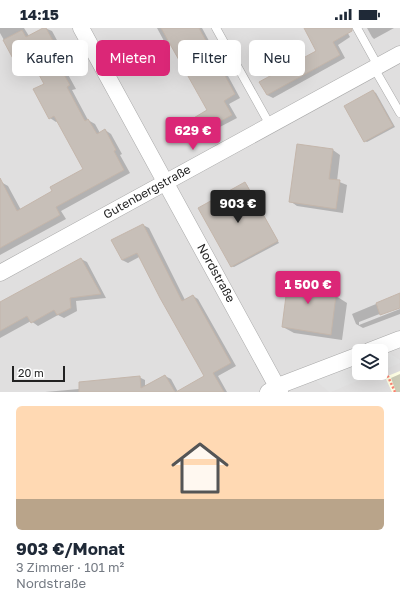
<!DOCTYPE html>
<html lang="de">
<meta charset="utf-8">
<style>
body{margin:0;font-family:"Golos Text",sans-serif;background:#f2f2f3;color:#1f2937;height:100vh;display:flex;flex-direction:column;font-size:15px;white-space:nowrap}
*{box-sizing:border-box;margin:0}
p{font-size:13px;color:#747a83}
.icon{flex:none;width:22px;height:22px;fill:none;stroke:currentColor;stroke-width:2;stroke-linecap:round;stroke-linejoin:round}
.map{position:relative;height:364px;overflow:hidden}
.panel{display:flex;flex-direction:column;background:#fff;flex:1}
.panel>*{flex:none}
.hud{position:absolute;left:12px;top:12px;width:376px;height:36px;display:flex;gap:8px}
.tools{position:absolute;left:352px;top:316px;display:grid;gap:8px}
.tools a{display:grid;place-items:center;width:36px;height:36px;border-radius:6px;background:#fff;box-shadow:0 4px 16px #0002;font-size:20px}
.scale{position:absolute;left:12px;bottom:10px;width:53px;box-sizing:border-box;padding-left:4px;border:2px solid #222;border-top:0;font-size:11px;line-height:14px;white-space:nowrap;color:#222;-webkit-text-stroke:3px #fff;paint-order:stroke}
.price{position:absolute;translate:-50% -34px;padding:0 9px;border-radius:4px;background:#db2777;color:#fff;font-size:13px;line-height:26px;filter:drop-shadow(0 1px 2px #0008)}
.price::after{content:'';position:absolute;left:50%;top:24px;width:12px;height:9px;margin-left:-6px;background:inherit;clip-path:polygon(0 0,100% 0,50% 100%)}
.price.on{background:#222;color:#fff}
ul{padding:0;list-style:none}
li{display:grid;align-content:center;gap:8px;height:212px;padding:0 16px}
li span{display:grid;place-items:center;height:124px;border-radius:6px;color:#555}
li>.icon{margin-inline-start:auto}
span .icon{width:72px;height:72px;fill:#fffc;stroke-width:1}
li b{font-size:17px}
.chip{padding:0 14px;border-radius:6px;background:#fff;box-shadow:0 4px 16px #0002;font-size:14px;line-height:36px}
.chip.on{background:#db2777;color:#fff}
.status{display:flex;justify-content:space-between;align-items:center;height:28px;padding:0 20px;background:#fff;direction:ltr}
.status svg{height:11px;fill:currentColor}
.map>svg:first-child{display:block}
.residential{fill:#e0dfdf;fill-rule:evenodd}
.education{fill:#ffffe5}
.parking{fill:#e2e2e2}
.shadow{fill:#0003}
.building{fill:#c7bfb8;stroke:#c4b6ab}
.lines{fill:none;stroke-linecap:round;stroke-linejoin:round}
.lane-casing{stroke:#a9a9a9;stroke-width:9}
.street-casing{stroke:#a9a9a9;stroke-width:17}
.path{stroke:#fa8072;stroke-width:2.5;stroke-dasharray:2 2;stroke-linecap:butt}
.lane{stroke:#fff;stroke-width:8}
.street{stroke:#fff;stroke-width:16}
.labels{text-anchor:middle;stroke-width:3.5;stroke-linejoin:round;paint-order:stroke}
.street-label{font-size:12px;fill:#222;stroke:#fff}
</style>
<div class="status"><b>14:15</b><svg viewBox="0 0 49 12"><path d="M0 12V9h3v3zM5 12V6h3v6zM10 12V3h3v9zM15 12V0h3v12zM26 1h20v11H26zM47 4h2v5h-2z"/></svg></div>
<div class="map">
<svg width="400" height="364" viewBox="0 0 400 364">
<rect width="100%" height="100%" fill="#f2efe9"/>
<path class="residential" d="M0,0H400V364H0ZM359,323H381V345H359Z"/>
<path class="education" d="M400,343V364H392L385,349Z"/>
<g class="parking">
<path d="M387,324L400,332V335L381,343V326Z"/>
<path d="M359,335V345H376L331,364H329L315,352Z"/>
</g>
<g class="shadow">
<path d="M0,0H24L29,8L45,0L52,3L71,38L65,41L76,61L72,62L88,92L95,96L100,105L105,102L111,106L122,126L120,127L130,145L61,183L66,191L0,227V155L1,154L8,158L21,182L54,164L84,141L58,93L56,94L50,90L45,56L34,35L24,41L18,37L0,5Z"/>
<path d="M157,0H202L240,70L229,76L237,90L195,112L190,109L208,83L171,15L169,16L164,13Z"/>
<path d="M305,0H345L350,9L338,17L345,30L273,70L267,67L317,23Z"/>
<path d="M367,0H394L374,11L372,9Z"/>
<path d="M373,63L376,65L395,99L367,114L365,113Z"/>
<path d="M333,122L340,127L337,153L347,157L343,185L297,178L290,173Z"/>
<path d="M245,156L247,157L279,215L234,239L231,238Z"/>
<path d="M143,197L149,200L185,272L193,268L198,271L236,338L218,348L227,364H178L206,349L141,228L128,235L122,232Z"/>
<path d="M81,231L87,234L106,270L76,273L77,283L64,290L58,287L38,298L31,293L0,310V275Z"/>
<path d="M322,252L334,258L332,268H336L347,275L342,312L294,305L283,299L288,261L285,259Z"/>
<path d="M400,266V278L359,294V297L400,281V286L363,300L356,296L352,286Z"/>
<path d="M400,346V364H396L391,350Z"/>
<path d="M165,348L171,351L178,364H107L139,349L145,352V358Z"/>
<path d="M79,361L84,364H45Z"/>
</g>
<g class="building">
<path d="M43,0H46L65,35L59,38L70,57L67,59L85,93L88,91L97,106L105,101L116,122L114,123L124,142L56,179L60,187L0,220V150L17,183L52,163L50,159L83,141L54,88L49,91L33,61L44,56L30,30L17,38L3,12L22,2L26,9Z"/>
<path d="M161,0H199L235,66L224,73L232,87L189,110L182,97L207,82Z"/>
<path d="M304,0H352V3L333,14L340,27L267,67L259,54L316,23Z"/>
<path d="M373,62L393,98L364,114L344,78Z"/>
<path d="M297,116L333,121L329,151L340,152L336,181L289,174Z"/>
<path d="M245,154L278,213L231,239L198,180Z"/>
<path d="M143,196L182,273L193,267L231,335L213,345L224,364H176L204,348L160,270L137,225L122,232L111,212Z"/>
<path d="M81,230L101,266L70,270L71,280L57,287L54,282L31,295L27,288L0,303V274Z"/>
<path d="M286,246L323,251L321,265L336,267L331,307L282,299L287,260H284Z"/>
<path d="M400,265V280L380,287L376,275Z"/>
<path d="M165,347L175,364H79V354L140,348L141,360Z"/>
</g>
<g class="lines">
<defs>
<g id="lane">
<path d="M216,0L270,97"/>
<path d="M357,0L378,38"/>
<path d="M374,40L400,85"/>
</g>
<g id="street">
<path d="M81,0L280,364"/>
<path d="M0,245L400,26"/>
<path d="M369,323L400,311"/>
<path d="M268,364L278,358L359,327"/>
</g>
</defs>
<use href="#lane" class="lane-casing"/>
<use href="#street" class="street-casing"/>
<path class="path" d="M386,344L395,364"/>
<use href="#lane" class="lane"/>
<use href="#street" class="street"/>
</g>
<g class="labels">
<g class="street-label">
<text transform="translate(147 164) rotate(-29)" y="4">Gutenbergstraße</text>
<text transform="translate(216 245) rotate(61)" y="4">Nordstraße</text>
</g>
</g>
</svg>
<div class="tools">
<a><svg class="icon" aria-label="layers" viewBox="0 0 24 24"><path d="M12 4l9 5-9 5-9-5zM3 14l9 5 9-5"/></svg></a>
</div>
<div class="scale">20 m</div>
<b class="price" style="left:193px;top:123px">629 €</b>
<b class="price on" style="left:238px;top:196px">903 €</b>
<b class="price" style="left:308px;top:277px">1 500 €</b>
<div class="hud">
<a class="chip">Kaufen</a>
<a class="chip on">Mieten</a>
<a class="chip">Filter</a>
<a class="chip">Neu</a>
</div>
</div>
<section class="panel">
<ul>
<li><span style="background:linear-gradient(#ffd9b3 75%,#b9a48a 0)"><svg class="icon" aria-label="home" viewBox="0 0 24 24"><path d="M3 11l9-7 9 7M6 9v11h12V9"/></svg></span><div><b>903 €/Monat</b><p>3 Zimmer · 101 m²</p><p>Nordstraße</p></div></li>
</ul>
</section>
